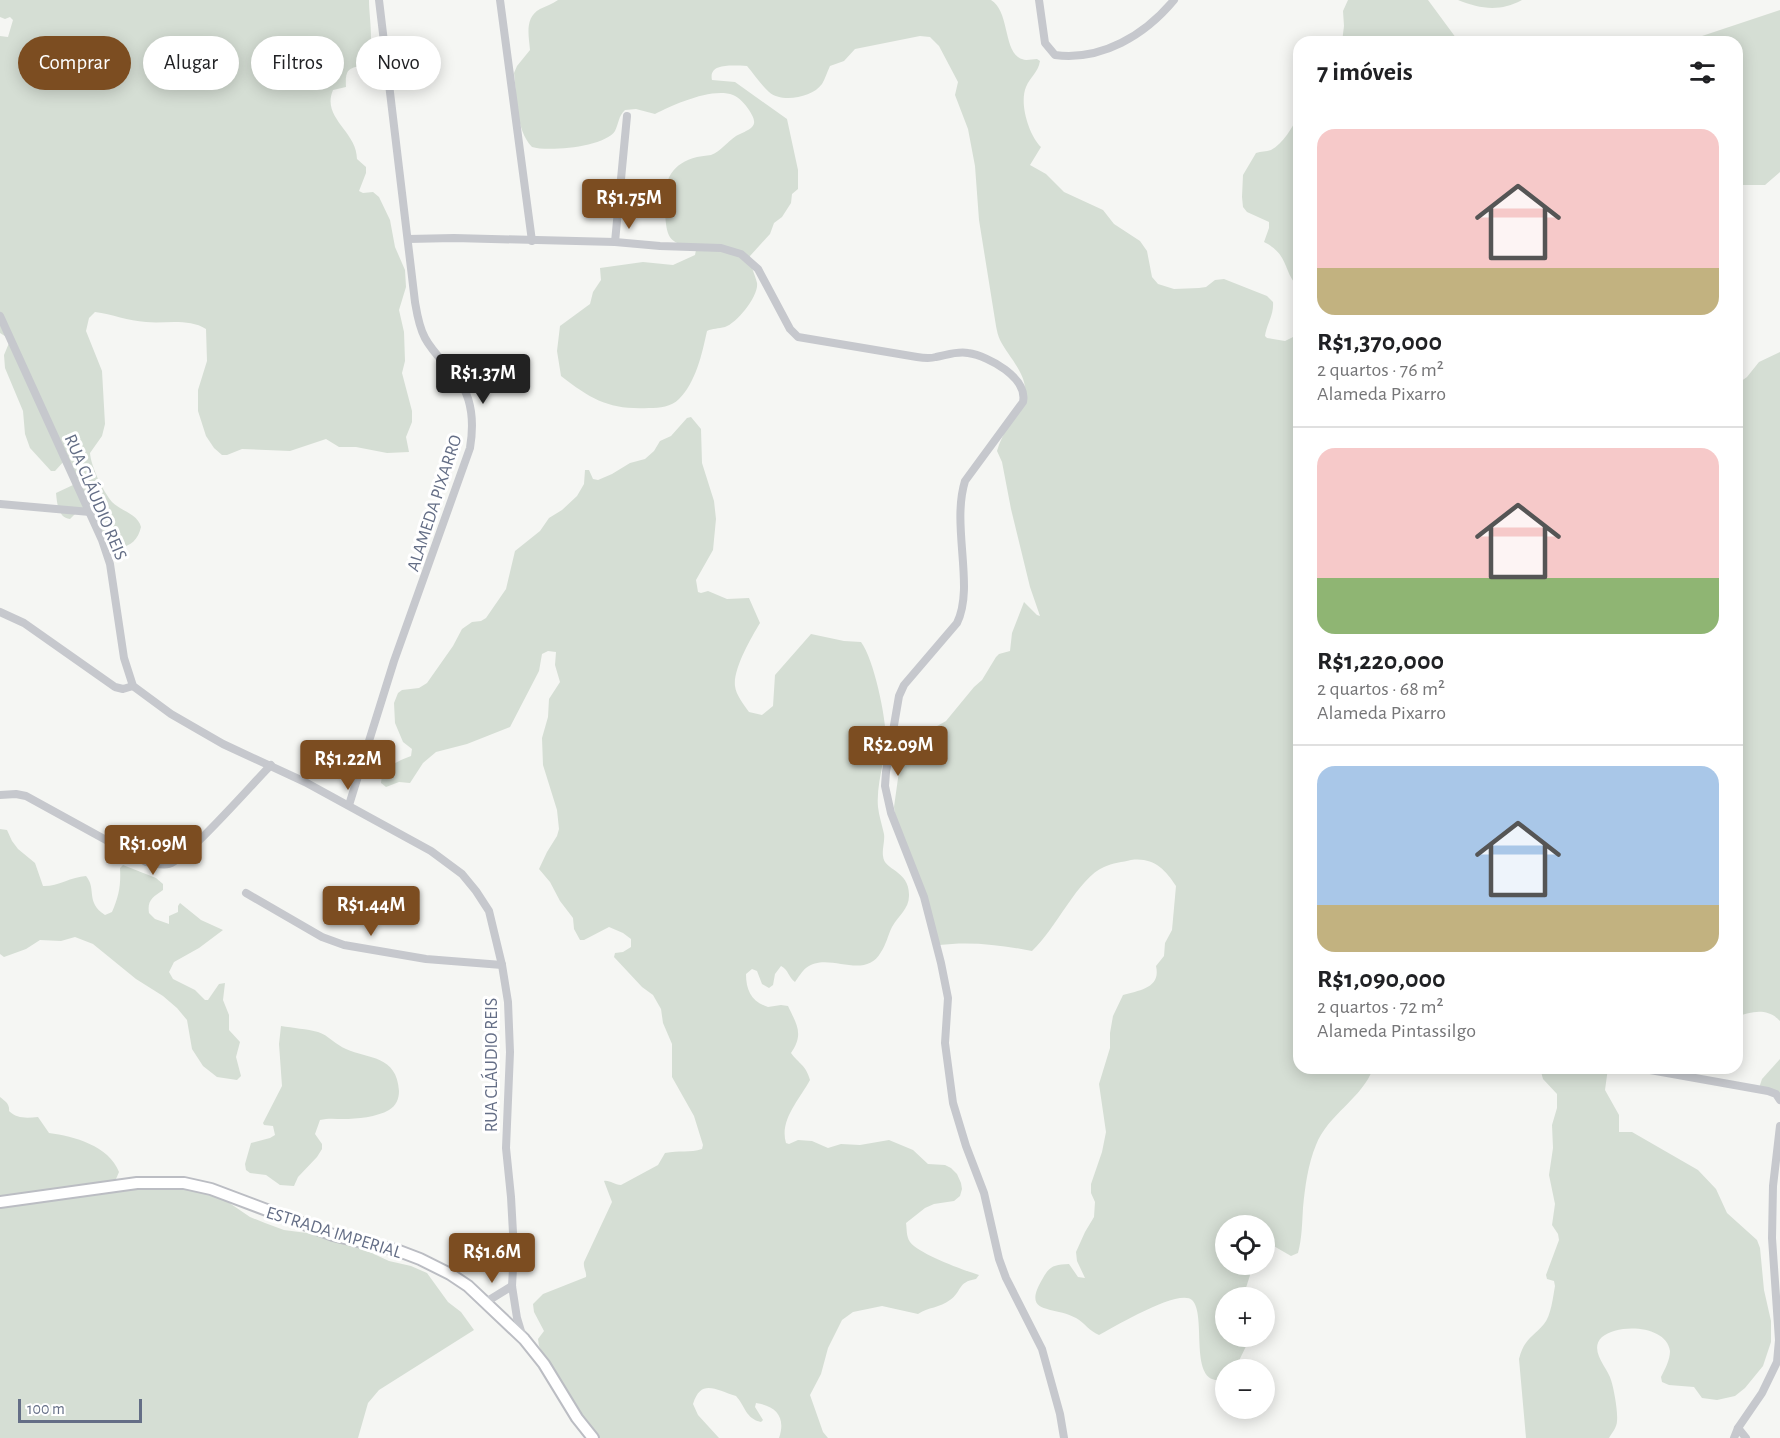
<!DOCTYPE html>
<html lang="pt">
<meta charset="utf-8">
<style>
body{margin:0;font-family:"Alegreya Sans",sans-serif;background:#f2f2f2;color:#202124;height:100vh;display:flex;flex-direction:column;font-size:22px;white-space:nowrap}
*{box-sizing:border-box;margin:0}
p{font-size:20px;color:#757577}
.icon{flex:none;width:33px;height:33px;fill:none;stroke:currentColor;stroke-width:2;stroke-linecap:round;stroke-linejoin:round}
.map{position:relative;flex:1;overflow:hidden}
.details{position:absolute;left:1293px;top:36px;width:450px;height:1038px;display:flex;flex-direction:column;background:#fff;border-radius:18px;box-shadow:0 3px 15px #0003}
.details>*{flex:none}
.guide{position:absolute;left:18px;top:36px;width:570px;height:54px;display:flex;gap:12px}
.tools{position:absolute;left:1215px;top:1215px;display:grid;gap:12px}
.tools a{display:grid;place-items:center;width:60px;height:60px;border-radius:50%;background:#fff;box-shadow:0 3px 15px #0003;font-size:30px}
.scale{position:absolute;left:18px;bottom:15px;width:124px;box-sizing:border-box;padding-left:6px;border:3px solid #646e86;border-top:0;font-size:16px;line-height:21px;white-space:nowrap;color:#646e86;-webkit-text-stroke:4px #fff;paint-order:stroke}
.price{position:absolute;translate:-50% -51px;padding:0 14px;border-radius:6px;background:#7c4d21;color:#fff;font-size:20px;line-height:39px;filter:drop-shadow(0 2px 3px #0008)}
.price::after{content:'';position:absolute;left:50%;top:36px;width:18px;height:14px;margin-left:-9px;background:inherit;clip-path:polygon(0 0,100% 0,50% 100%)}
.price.on{background:#222;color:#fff}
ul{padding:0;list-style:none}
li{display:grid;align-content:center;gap:12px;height:318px;padding:0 24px}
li+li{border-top:2px solid #e0e0e0}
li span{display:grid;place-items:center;height:186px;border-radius:18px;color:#555}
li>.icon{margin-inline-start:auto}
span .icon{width:108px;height:108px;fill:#fffc;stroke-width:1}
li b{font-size:26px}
h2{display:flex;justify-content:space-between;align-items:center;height:72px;padding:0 24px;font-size:26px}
.pill{padding:0 21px;border-radius:27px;background:#fff;box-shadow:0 3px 15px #0003;font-size:21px;line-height:54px}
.pill.on{background:#7c4d21;color:#fff}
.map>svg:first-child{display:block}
.green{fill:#d5ded4}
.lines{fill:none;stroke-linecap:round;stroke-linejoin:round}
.secondary-casing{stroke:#bbbdc3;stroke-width:14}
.street{stroke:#c6c8cd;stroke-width:8}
.secondary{stroke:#fff;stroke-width:10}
.labels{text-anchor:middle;stroke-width:6;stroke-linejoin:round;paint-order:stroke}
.street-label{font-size:18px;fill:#646e86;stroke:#fff}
</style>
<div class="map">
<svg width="1780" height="1438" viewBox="0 0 1780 1438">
<rect width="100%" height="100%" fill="#f5f6f3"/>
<g class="green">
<path d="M0,0H369C369,17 374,41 368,57C359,75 344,58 346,87L333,90C321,118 357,131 357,159L366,167V173L359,191L363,193L373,192L379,197L390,220L395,247L405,270L406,287L399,310L404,332L405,361L402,373L412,411V422L406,437L409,452L387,453L356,447H339L326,439L290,451L242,449L227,455H222L214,448L206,436L198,411V390L207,361L206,329C188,318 165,324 146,322C128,321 112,314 95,312L89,318L86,331L102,371L105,424L102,436L90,453C91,467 103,491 112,502C121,511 138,514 141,527C138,540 131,546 118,548L107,539L86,509L81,508L70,519C58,518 57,503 56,493L73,485L65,460L55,471H51L30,448L25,434L23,411L5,368L4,355L9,343L8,338L0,333V36L8,37L13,20L10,17L5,19L0,17Z"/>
<path d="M558,0H991C1010,11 1003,53 1022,59C1026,61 1032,59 1037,59L1040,61C1038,73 1030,77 1026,87C1019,104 1029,135 1041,147L1030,165L1046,174L1064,192L1103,210L1114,224L1140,241L1147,251L1152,277L1158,284L1174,289L1199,288L1206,287L1215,280L1224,279L1267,296L1273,302C1274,315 1267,323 1265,336L1267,338L1285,341L1299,334V1068H1373C1363,1098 1328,1114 1316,1145C1308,1164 1305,1187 1303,1208C1302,1224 1302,1238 1298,1253L1291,1256L1272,1245L1267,1244L1266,1246L1268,1253L1267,1258L1265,1259L1264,1226H1226V1264L1256,1265L1252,1269L1243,1297L1226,1298V1336L1249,1337V1340L1235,1369L1226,1370L1225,1379C1186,1390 1208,1315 1192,1300C1179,1288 1114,1327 1099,1335C1089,1331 1085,1323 1076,1318C1054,1305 1020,1316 1043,1278C1050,1265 1055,1265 1069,1264L1078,1277L1085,1278L1077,1261L1076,1252L1085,1232L1094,1217L1095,1202L1091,1193V1184L1102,1152L1106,1132L1099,1084L1110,1048V1033L1113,1016L1123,995C1140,990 1161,988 1156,966L1164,956L1165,943L1172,930L1176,886C1165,869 1153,857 1131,860C1123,862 1112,863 1104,867C1078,878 1056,929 1032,951C1002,945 970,941 939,945L896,820L894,807L900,764L912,735L930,730L946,721L974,687L982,680L996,657L999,654L1010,651L1012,633L1024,602L1037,615L1040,616L1030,587L1011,509L1002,462L997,451C1003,430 1018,414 1024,395C1030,377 1007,355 1000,340C998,336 997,331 996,326L979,220L975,166L968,129L955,95L958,82L939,46L930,37L920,36L855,49L844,61L830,66C827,72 825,79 822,84C812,98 781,103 769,92C761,85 754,74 747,66C735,66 708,62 712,80L735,82L787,119L798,170V189L792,194L791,203L782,217L774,223L770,234L750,256C750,266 755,274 757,283C759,296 737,323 725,327C718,329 713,328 707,331C702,354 696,382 679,399C671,407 660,408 649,408C610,410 592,400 561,376L557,351L560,326L590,304L593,292L601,280L600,268L643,262L673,265L695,255L696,250C670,241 667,242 665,213C662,186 668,164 697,157C701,156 706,156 711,155C720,152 728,141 736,136C741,133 748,131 752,127C757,122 752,115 749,110C745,104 740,98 733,95C712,87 673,105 655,114L636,109L625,110C618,117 619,123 615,131C605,147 548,152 532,147C515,129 517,96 514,73L517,66L530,50C529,36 524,18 540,9C546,6 552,4 558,0Z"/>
<path d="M1348,0H1428L1459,42H1342L1344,26L1343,11Z"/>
<path d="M1458,0H1522C1500,12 1480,9 1458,0Z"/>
<path d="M1780,10V172L1765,185H1737V42H1684Z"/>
<path d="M1299,115V288C1282,271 1290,255 1264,242L1269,228V222L1247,212L1243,207L1242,197L1243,175L1256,153C1261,151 1266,152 1271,150C1283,144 1293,126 1299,115Z"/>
<path d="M1780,352V1021C1768,1008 1752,1011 1737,1017V384L1747,377L1759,362Z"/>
<path d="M691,417L701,429L702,463L714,501L716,519L713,550L696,580L698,592L701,593L708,591L727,599L749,598L760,623C751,638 733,669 735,686C736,695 744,705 749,712L762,715L773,706L775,675L811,634L844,641L861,642C874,659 886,718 886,739C885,761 876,785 878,807C879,816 882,825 884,834C885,841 882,849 883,856C884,871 910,870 909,896C909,909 898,916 892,927C888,935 886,945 881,952C864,982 828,950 806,968C802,971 798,978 795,982C789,978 788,969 781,966L775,974L773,985L769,988L762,984L757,971L752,969L746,974C746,991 752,1002 768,1007L781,1005L788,1006C797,1025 804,1034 791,1053C799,1064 806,1065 810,1080C800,1099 779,1120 786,1143L789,1144L798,1140L812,1141L828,1148L841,1144L860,1145L889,1140L913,1150L928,1164L945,1165L951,1168L957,1174L961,1183L962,1189L960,1196L954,1201L934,1204L925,1208L906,1223C907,1229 906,1236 910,1242C919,1254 963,1270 979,1275L976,1279C957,1282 962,1292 950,1300C940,1308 928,1307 918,1314L882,1306L853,1312L842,1320L828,1348L821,1374L810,1395L823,1432L828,1438H779C786,1418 777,1406 756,1403L755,1407L763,1420L761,1422C746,1419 745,1406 736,1396C716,1390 701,1378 693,1404L698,1415L719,1438H593L580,1423L539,1346L538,1339L544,1331L534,1312L533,1304L543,1294L586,1277C587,1272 583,1268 584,1262L612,1202L604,1181C610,1180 614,1185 621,1185L658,1165L665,1153C679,1150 690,1153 702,1149L703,1145L694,1116L672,1077V1044L663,1023L661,1009L653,995L642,987L614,957L615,953L623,952L631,947V939L623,933L609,927L584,940H580L574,929L573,918L560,901L550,882L539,869L547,852L557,836L559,829L557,810L543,765L542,738L548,717L549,699L560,682L555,665L556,652L548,651L542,654L539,671L510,727L467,744L436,752L423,763L410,783L399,782L386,787L381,783C382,767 398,761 411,756L412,749L403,742L395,723L394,703L398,693L402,690L419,688L427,683L453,646L462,629L472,622L481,621L486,618L506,589L515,551L540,531L549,518L562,510L577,496L584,484L585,470H589L593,479L598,480L612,474L630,463L645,459L654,451L660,441L671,436L687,418Z"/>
<path d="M0,829L7,830L12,841L18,849L35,863L43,886C56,887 71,877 86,876C97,889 85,902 105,915L112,912C119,896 121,885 120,868L123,865L156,878L163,884V890C153,897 147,900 149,913L155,919L169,924V916L178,912V906L180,903L201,920L223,930L199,948L174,962L169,972L173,979L195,990L205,1000H208L219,984L225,983L223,1000L229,1015V1030L240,1042L236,1057L241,1076L237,1080L217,1077L203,1066L192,1049L187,1020L177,1008L163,996L136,979L93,944L75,937L61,941L40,940L26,949L4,957L0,954Z"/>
<path d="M281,1026C293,1028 307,1029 318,1032C328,1035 336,1045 346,1049C368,1059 397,1055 399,1091C399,1099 396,1106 389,1110C377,1117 357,1119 343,1119C336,1119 328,1118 320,1120L315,1134L322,1144V1149L317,1157L298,1177L294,1186L280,1185L266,1175L250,1173L246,1170L245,1164L251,1143L270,1138L275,1135L273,1126L264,1125L263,1123L282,1086L279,1044Z"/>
<path d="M1780,1059V1097L1758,1091L1762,1079Z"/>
<path d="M1540,1068H1608L1605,1090L1619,1115V1132H1632L1698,1170L1716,1189L1727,1213L1757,1240L1760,1248L1764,1290L1771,1321V1342L1763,1366L1745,1388L1735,1396L1717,1400L1702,1398L1694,1387L1669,1385L1662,1382L1661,1377C1665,1369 1670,1360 1670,1351C1667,1325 1618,1323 1602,1337C1588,1350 1608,1368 1611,1380C1614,1389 1618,1412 1617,1421C1617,1427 1612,1433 1609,1438H1526L1519,1359C1524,1339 1532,1338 1544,1324C1551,1316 1553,1297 1555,1286L1554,1281L1547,1279L1546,1275L1559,1240L1558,1234L1552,1225L1555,1204L1549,1175L1553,1148L1552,1125L1557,1108V1094L1543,1079Z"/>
<path d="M0,1097C5,1101 10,1104 9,1111C17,1119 27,1118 38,1117L49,1133C74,1136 109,1146 119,1172L116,1179L108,1188L166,1186L204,1192L225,1200L250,1217L265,1223L284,1230L322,1235L361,1248L389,1261L411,1266L427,1273L448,1302L461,1312L474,1330L379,1390L368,1403L358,1438H0V1202L75,1189L0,1196Z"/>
</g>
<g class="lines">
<defs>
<path id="secondary" d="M0,1202L137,1183H184L211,1189L333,1235L399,1251L420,1259L450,1274L468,1286L524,1339L544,1364L577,1418L593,1438"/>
</defs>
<use href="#secondary" class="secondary-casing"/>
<g class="street">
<path d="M500,0L532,241"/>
<path d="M1039,0L1045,43L1055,55C1102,61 1145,35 1174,0"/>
<path d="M408,239L454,238L615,242L660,246L721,248L741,254L758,269L790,329L798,337L917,357C923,358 929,359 936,357C947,355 957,351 968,353C989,356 1028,378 1023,402L965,481C951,526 975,587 957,623L904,685L899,696L886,772L885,786L891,813L924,897L941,963L948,998L945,1043L953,1103L966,1146L984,1193L999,1259L1006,1278L1042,1349L1060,1414L1064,1438"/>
<path d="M615,242L627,116"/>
<path d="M0,316L102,540L110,564L124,658L133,686L171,714L223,744L305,782L431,851L462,874L476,891L489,911L502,965L508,1002L510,1052L506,1148L511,1197L514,1251L512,1286L517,1318L523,1338"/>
<path d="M0,504L90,512"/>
<path d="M0,612L24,623L115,687L123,689L133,686"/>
<path d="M0,795L16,794L26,796L146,862C154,863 162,866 169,864C187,859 253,783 271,765"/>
<path d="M349,805L394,661L470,448C474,424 473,398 457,378C446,364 433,353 425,338C419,327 417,314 415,302L379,0"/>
<path d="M246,893L322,937L344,945L426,959L502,965"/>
<path d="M1639,1068L1768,1091L1776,1094L1780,1100"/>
<path d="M486,1302L512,1286"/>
<path d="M1738,1428L1746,1438"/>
<path d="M1734,1438L1738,1428L1762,1393L1777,1362L1779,1340L1772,1238L1773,1186L1780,1126"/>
</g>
<use href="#secondary" class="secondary"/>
</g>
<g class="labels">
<g class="street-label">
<text transform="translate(96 497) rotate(67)" y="6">RUA CLÁUDIO REIS</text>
<text transform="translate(434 503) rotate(-72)" y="6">ALAMEDA PIXARRO</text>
<text transform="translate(491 1065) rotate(-90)" y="6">RUA CLÁUDIO REIS</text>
<text transform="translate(334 1232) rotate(17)" y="6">ESTRADA IMPERIAL</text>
</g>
</g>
</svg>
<div class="tools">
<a><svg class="icon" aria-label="locate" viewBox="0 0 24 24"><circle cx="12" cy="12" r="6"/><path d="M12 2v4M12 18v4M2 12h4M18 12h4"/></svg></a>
<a>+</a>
<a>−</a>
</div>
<div class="scale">100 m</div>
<b class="price" style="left:629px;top:230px">R$1.75M</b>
<b class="price on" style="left:483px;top:405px">R$1.37M</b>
<b class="price" style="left:898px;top:777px">R$2.09M</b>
<b class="price" style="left:348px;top:791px">R$1.22M</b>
<b class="price" style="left:153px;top:876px">R$1.09M</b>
<b class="price" style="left:371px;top:937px">R$1.44M</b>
<b class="price" style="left:492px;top:1284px">R$1.6M</b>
<div class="guide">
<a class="pill on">Comprar</a>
<a class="pill">Alugar</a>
<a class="pill">Filtros</a>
<a class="pill">Novo</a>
</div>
<section class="details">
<h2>7 imóveis<svg class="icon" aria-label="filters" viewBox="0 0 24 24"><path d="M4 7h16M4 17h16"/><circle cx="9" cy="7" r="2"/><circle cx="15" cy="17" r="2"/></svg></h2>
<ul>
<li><span style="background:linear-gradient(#f6c9c9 75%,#c2b280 0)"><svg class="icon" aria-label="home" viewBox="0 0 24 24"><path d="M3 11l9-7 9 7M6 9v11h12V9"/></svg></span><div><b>R$1,370,000</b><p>2 quartos · 76 m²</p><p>Alameda Pixarro</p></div></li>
<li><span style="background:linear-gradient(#f6c9c9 70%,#8fb573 0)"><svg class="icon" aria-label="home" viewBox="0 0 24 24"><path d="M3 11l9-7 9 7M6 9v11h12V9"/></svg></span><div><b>R$1,220,000</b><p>2 quartos · 68 m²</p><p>Alameda Pixarro</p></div></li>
<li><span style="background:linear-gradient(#a9c7e8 75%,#c2b280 0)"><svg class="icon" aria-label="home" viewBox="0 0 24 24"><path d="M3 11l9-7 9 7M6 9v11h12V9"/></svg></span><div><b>R$1,090,000</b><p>2 quartos · 72 m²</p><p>Alameda Pintassilgo</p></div></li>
</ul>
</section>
</div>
